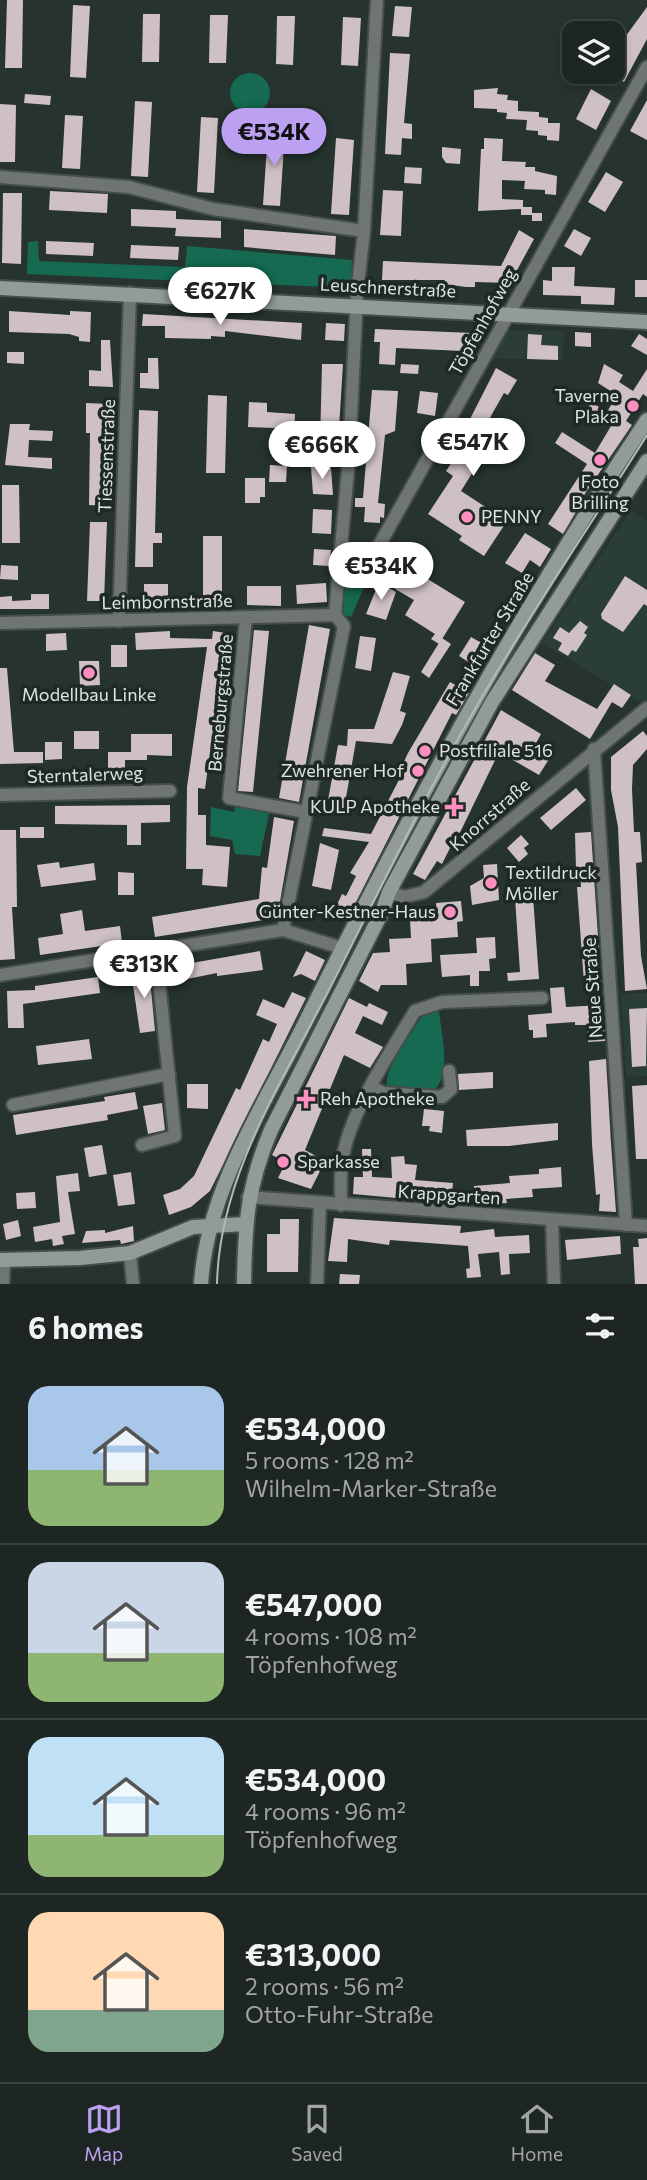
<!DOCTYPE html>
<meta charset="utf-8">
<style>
body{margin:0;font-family:Commissioner,sans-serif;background:#2a322f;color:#f1f3f6;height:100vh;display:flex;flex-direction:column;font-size:26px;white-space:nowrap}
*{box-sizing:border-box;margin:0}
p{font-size:23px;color:#a0a5a5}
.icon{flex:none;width:38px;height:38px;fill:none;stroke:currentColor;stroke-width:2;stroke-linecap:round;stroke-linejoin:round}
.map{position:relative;height:1284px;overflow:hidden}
.drawer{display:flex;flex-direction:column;background:#1d2622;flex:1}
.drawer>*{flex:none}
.controls{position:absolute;left:562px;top:21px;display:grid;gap:14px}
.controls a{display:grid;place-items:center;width:63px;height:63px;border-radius:14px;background:#1d2622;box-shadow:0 4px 10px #0003,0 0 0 2px #3b4340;font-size:35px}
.price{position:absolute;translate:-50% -60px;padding:0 16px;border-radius:24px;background:#fff;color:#222;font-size:23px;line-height:46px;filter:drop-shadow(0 2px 4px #0008)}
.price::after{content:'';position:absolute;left:50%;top:42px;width:21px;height:16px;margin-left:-10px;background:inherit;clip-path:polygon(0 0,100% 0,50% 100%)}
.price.current{background:#bca0f2;color:#111}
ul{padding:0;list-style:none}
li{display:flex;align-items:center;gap:21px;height:175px;padding:0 28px}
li+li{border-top:2px solid #3b4340}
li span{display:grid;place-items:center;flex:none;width:196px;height:140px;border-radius:21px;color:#555}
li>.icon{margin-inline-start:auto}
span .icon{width:84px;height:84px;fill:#fffc;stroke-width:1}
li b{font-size:30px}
h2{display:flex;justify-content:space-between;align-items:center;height:84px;padding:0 28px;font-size:30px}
.tabs{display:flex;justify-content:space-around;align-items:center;height:98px;border-top:2px solid #3b4340;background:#1d2622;font-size:19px;color:#a0a5a5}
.tabs a{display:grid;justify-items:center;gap:4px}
.tabs .current{color:#bca0f2}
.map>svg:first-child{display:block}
.built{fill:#2a3d36}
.green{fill:#156a51}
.building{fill:#cfc0c6}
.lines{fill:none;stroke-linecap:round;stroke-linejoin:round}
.street-casing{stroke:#444f4a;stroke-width:16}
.secondary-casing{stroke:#444f4a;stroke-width:18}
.street{stroke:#6f7572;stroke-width:12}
.secondary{stroke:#929b97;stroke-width:14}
.tram{stroke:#b2bab7;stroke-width:2}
.poi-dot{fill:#fd8ebf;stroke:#1e2925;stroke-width:2.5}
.labels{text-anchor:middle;stroke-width:7;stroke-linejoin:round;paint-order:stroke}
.street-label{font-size:18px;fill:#dce3e0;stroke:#1e2925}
.poi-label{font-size:18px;fill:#dce3e0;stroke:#1e2925;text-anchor:start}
</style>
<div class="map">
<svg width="647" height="1284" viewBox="0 0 647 1284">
<rect width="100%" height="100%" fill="#27332e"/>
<g class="built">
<path d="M504,330L564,331L563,360L489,358Z"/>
<path d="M631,510L647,521V706L542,643Z"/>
<path d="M647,993V1076L626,1077L621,994Z"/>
</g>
<g class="green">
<circle cx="250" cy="93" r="20"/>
<path d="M38,241L39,261L185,267L187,246L352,260L351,288L27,274L28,242Z"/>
<path d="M354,581L365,585L351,617L341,614L343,587Z"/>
<path d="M236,803L270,809L260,856L235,854L232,840L210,836L211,807L234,812Z"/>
<path d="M439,1011C441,1035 454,1077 430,1094L387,1090C383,1067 409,1038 420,1019L425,1014Z"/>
</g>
<g class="building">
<path d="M7,0H23L22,68H5Z"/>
<path d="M73,5L90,6L86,78L70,77Z"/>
<path d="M395,6L412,7L409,37L392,36Z"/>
<path d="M647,7V39L624,82L610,74L625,47L620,44Z"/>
<path d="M143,14H160L159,62H142Z"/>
<path d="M210,15H228L226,63H209Z"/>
<path d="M277,16H295L293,65L276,64Z"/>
<path d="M343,17L361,18L358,66L341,65Z"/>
<path d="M390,53L410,54L404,123L412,124V139L402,138L401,155L385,154Z"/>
<path d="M498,88L497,94L508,95L507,100L518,101V111L539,112V117L548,118V123H560L559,141L547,140V136L538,135V131L526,130L527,120L506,119L507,113L497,112V109L474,108V90Z"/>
<path d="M591,89L611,101L596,130L576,119Z"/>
<path d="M25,94L51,96L50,105L24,103Z"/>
<path d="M647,100V140L630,131Z"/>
<path d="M135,101L152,102L148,177L131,176Z"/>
<path d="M0,104L16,105L15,162H0Z"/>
<path d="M65,115L83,116L80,169L62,168Z"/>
<path d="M201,117L218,118L214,193L197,192Z"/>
<path d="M268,130L285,131L280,206L263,205Z"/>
<path d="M336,138L354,140L349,215L331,214Z"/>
<path d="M484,138L503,139L502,161L526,162L525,167H535V171L557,176L556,195L545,194V190L524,189L525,181L502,180V199L523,200V207H532V213H542V221H532V215H521V209L478,211L481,149H484Z"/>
<path d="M442,147L461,149L460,164L446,163L442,157Z"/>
<path d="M405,167L422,168L421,184L404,183Z"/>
<path d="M606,172L623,182L605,212L588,202Z"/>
<path d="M383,190L403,191L401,236L380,235Z"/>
<path d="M50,191L108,194L107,213L49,210Z"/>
<path d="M3,193H22L21,264L2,263Z"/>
<path d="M131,209L176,211V219L221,221V238L175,236L176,228L131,226Z"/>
<path d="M244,229L336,236L335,255L244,247Z"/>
<path d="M574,229L591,238L581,256L564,246Z"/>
<path d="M519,230L534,239L510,283L475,282V287H466L444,284V280H382L383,261L501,266Z"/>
<path d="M46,241L94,243L93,256L46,254Z"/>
<path d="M131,245L179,247L178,260L130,258Z"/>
<path d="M552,267H575L574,286L615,288L614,305L581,304V296L543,295V280L552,281Z"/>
<rect x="635" y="280" width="12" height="17"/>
<path d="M9,311L70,315V311L91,312L90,342L79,341V337L69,334L9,332Z"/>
<path d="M143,314L302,323L301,340L225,331V337L211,336V339L165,338V326H142Z"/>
<path d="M326,323L345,324L344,341L325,340Z"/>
<path d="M375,329L473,333L472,357H462L463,351L396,348L395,365L379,364L380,342H374Z"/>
<path d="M575,332L591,333V347L575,346Z"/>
<path d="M528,334L542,335L541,345L558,346V360L527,359Z"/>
<path d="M639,334L647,339V355L631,346Z"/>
<path d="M101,340H110L113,387L89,386V370L101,371Z"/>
<path d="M7,352H24V364L7,363Z"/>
<path d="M148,358H158L159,389L140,388V373H148Z"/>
<path d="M322,364H343L338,444H320Z"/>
<path d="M401,364L419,365L418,374L400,373Z"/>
<path d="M604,364L623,375L619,382L633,391L647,369V397L643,394L626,421L632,425L578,504L580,505L563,534L548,524L587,464L555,443L562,432L595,453L611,426L586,410L591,402L607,412L617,395L598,383Z"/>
<path d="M496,368L517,380L508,395L504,393L492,414L478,443L482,446L471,463L476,467L461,491L507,521L484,556L459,540L462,536L428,514L453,476L446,471L474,429L467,425Z"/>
<path d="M372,390L398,391L395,431L385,435L378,503L385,504L384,518L380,517V523L364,522L365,507H355V498H363Z"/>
<path d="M420,391L438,393L435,416L417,413Z"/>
<path d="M208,395L227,396L225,473H206Z"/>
<path d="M249,402L267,403V412L295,414L294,435L275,434V428L248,427Z"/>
<path d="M86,403L110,404L108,506L89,505L90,433H86Z"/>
<path d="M139,410L158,411L155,533H162V543H153V567H135Z"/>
<path d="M10,424H30L29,430L53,431L52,441L29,440L28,457L52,458V469L5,465Z"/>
<path d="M270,465L287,466L286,482H269Z"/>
<path d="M311,467L331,468L333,495L313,494Z"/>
<path d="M245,478H265V497H260V503H245Z"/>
<path d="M2,485H19L20,543H2Z"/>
<path d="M313,509L332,510L331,534L312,533Z"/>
<path d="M90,522H107L104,601H87Z"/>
<path d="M525,533L551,549L540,567L530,560L522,573L505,563Z"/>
<rect x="203" y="536" width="19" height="64"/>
<path d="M314,549L331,550L329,566L313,565Z"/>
<path d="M1,565L18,566V580L0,579Z"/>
<path d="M408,567L465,602L439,644L431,639L435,634L405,615L414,600L395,589Z"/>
<path d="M625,576L647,590V606L644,604L623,632L602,619L601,614Z"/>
<path d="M379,582L396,592L386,620L366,614Z"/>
<path d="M326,583L327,602L297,604L296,585Z"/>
<path d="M144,584H168V603L144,602Z"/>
<path d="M247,586H281V606L247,605Z"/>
<path d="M31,594H49V609H0V597L12,596V601L31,600Z"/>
<path d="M580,621L588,627L584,633L587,635L576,652L572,650L568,656L558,650L562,643L553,638L560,627L569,633Z"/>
<path d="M309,625L330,629L299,802L279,798Z"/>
<path d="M254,630L269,631L253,792L238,791Z"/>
<path d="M170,631V638L212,639L213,631L231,634L226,663H222L205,789L198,788V815H206V845L230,847L227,887L202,885L203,869H186L187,787L207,647L136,650L135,633Z"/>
<path d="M66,633L67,650L46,651V634Z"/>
<path d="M360,636L376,638L371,671L355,668Z"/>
<path d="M471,637L487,646L475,666L459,656Z"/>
<path d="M442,638L451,644L429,678L421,672Z"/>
<rect x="111" y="645" width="16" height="22"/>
<path d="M535,653L555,665L545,681L597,709L614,684L631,695L622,708L612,702L590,739L512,690Z"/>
<path d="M79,661H99L100,685L80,686Z"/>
<path d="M0,668H7L14,752H43V763L0,764Z"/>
<path d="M393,672L410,676L400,711L406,713L402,725L392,744L356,741L344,809L327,806L338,745L347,746L348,729H374Z"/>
<path d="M450,682L469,693L456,715L452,713L349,916L335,909L342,894L346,896L356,876L350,873L369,842L322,836L324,828L371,834L403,772L400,770L408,753Z"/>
<path d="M501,710L541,734L535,745L551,756L539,775L499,752L453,847L451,846L442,864L437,861L425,880L413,874Z"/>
<rect x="74" y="731" width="25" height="18"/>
<path d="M643,731L647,736V749L633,765L632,789L634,832H640L642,862L636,863L641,956L647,989L625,991L618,827L611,790V757Z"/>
<path d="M131,734H172V756L147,755V760H125V772L108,771V752H131Z"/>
<path d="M45,742H62V759L45,760Z"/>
<path d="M576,788L586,800L551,830L540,818Z"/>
<path d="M170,805V822L141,823V845H127V825L55,824V806Z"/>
<path d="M274,817L294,821L278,913L270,919L155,937L152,917L259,899L262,867L267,868Z"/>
<rect x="20" y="827" width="24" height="11"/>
<path d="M0,830H16L17,907H12L15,959L0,960Z"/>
<path d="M591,832L601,982L584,983L577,887H581L580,869L576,870L575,833Z"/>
<path d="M521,835L529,844L524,848L528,854L519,862L507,848Z"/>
<path d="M320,843L339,850L331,890L312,886Z"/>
<path d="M59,862L60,868L94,863L96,880L41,887L37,865Z"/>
<path d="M497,864L499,900L472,905L470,886L484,878L483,865Z"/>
<path d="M118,872L134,873V895H118Z"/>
<path d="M533,897L539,979L508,981L507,973L520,972L515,898Z"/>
<path d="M461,901L463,921L457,922L458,937L431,939L432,962L406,964L407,985H381L378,992L359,981L373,953L390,952L389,939L411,938L410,920L437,918L436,903Z"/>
<path d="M82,910L85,931L120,926L122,943L40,955L38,938L63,934L60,914Z"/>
<path d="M495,937L496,958L489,959L490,971H479V986H470V975L442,977L440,955L477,953L476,938Z"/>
<path d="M260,951L263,970L217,976V973L172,982L169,967Z"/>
<path d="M306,951L325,960L315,981L301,974L293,977Z"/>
<path d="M149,968L155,1031L140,1033L131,971Z"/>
<path d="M98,977L100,993L23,1004L24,1028H8L7,991L35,990V986Z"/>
<path d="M564,987L566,1007L602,1005L605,1041L588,1042L587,1025H575V1022L546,1024L547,1037L533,1038V1030H529L528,1015L552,1013L550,988Z"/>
<path d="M292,992L306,998L210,1191L191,1207L169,1215L163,1195L180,1189L194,1176L236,1088L240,1090L263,1039L269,1042L277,1024L256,1015L263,999L284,1008Z"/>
<path d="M349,998L367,1007L369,1003L388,1012L382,1025L363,1016L355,1033L383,1047L370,1068L344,1055L305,1150L325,1161L311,1189L278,1178L286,1162L272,1155Z"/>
<path d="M647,1008L646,1066L632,1067L629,1009Z"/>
<path d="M89,1039L92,1059L38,1065L36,1046Z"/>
<path d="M606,1059L611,1143L616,1212L599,1211L600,1194L596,1195L592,1144L589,1061Z"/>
<path d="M493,1072V1088L459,1090L458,1074Z"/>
<path d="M187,1084H208V1109L187,1108Z"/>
<path d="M647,1085V1159H636L632,1086Z"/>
<path d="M135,1092L138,1109L107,1115L108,1120L16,1135L13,1115L105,1101L104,1097Z"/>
<path d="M162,1103L165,1130L148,1134L143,1106Z"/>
<path d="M424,1109L444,1111L442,1133L429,1131L430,1126H422Z"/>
<path d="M558,1123V1140L509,1146H467L466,1130Z"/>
<path d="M102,1145L107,1174L89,1177L84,1148Z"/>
<path d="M362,1149H371L372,1177L392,1178L391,1157L404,1156L405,1164L417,1165L415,1180L453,1183L451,1203L353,1194L354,1177H363Z"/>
<path d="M561,1167L562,1187L532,1189L533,1197L506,1199L507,1203L476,1205L474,1186L510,1183L509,1176L539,1174V1169Z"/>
<path d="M131,1172L135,1204L118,1206L113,1175Z"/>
<path d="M78,1173L80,1191L68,1192L75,1234L62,1236L64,1244L53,1246L52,1239L35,1242L33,1227L60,1222L56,1176Z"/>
<path d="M35,1192L36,1208L17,1209L16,1193Z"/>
<path d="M334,1218L461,1226L460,1233L494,1229L495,1237L529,1235L530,1253L509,1254L510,1274L501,1275L499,1252L478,1254L481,1277L467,1278L466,1269L470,1268L468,1246L390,1240L389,1245L348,1239L347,1262L328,1261Z"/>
<path d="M280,1219H299L298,1272H267V1234H280Z"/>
<path d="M18,1220L21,1236L6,1240L3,1224Z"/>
<path d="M133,1226L134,1241L121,1244L120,1240L82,1243L86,1231L105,1230V1233Z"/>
<path d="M620,1236L621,1254L567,1260L565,1240Z"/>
<path d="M647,1238V1284H635L633,1247H639L638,1239Z"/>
<path d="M340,1274L360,1275L359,1284H339Z"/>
</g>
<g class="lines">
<defs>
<g id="street">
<path d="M0,177L129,187L213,209L364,231"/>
<path d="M340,576L363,574L647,67"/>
<path d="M246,618L229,798L306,812"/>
<path d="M119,621L130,293"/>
<path d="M0,623L335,615"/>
<path d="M594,749L626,1225"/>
<path d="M0,795L170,791"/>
<path d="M389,892L404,897L424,892L647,708"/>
<path d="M283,930L344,626L335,615L349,458L357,293L364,231L377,0"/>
<path d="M0,975L283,930L342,948"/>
<path d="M371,1087L384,1093L442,1097L451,1089L449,1071"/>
<path d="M13,1105L169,1074"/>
<path d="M142,1145L175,1136L156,952"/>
<path d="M248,1197L647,1226"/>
<path d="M341,1205C341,1191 340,1176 342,1162C349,1112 389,1055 415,1011L442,1002L542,998"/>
<path d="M552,1220L554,1284"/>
<path d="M130,1253L133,1284"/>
<path d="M3,1284L4,1260"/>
<path d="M317,1284L320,1204"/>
</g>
<g id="secondary">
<path d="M0,288L647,322"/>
<path d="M0,1260L80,1258L130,1253L193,1227L245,1224"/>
<path d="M201,1284C207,1192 260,1112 301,1031C405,821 517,615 647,420"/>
<path d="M244,1284C245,1223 247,1187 271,1130L382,912L389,892L492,702L647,461"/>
</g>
</defs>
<use href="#street" class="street-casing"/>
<use href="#secondary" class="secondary-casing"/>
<use href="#street" class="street"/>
<use href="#secondary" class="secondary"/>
<path class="tram" d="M217,1284C219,1178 282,1082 329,990C377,896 422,800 475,709C529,615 590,526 647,435"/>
</g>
<g class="poi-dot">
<circle cx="633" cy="406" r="7"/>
<circle cx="600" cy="460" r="7"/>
<circle cx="467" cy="517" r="7"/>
<circle cx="89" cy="673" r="7"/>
<circle cx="425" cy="751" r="7"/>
<circle cx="418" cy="771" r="7"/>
<path d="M450.5 796.5h7v7h7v7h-7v7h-7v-7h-7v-7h7z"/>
<circle cx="491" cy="883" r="7"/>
<circle cx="450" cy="912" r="7"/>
<path d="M302.5 1088.5h7v7h7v7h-7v7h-7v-7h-7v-7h7z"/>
<circle cx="283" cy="1162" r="7"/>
</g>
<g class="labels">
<g class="street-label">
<text transform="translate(388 288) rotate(3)" y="6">Leuschnerstraße</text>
<text transform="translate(483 322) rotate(-61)" y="6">Töpfenhofweg</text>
<text transform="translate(107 456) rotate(-88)" y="6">Tiessenstraße</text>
<text transform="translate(167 602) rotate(-1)" y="6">Leimbornstraße</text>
<text transform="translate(490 639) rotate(-59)" y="6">Frankfurter Straße</text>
<text transform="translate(221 703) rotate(-85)" y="6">Berneburgstraße</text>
<text transform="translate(85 775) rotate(-2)" y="6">Sterntalerweg</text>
<text transform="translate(490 815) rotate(-41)" y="6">Knorrstraße</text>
<text transform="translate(593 988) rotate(-94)" y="6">Neue Straße</text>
<text transform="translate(449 1195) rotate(4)" y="6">Krappgarten</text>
</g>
<g class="poi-label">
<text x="619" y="402" text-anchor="end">Taverne<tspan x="619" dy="21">Plaka</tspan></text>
<text x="600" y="488" text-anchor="middle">Foto<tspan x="600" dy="21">Brilling</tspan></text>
<text x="481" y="523">PENNY</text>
<text x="89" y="701" text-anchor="middle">Modellbau Linke</text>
<text x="439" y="757">Postfiliale 516</text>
<text x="404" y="777" text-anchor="end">Zwehrener Hof</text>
<text x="440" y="813" text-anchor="end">KULP Apotheke</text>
<text x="505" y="879">Textildruck<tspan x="505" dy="21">Möller</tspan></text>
<text x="436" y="918" text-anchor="end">Günter-Kestner-Haus</text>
<text x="320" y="1105">Reh Apotheke</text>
<text x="297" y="1168">Sparkasse</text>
</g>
</g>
</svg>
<div class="controls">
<a><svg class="icon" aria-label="layers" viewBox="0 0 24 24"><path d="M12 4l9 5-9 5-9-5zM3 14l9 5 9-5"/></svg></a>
</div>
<b class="price current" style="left:274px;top:168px">€534K</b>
<b class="price" style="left:220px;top:327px">€627K</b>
<b class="price" style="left:473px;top:478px">€547K</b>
<b class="price" style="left:322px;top:481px">€666K</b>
<b class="price" style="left:381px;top:602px">€534K</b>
<b class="price" style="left:144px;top:1000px">€313K</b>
</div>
<section class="drawer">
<h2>6 homes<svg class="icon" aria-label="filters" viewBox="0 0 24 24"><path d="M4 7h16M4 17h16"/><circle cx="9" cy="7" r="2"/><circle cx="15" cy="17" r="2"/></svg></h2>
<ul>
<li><span style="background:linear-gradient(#a9c7e8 60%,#8fb573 0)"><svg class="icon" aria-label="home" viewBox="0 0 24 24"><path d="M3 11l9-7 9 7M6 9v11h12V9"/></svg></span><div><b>€534,000</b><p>5 rooms · 128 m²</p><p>Wilhelm-Marker-Straße</p></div></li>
<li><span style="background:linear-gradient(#c9d6e8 65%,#8fb573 0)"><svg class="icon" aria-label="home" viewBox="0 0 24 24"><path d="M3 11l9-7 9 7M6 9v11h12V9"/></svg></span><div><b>€547,000</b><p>4 rooms · 108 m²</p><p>Töpfenhofweg</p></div></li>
<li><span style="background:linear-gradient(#bfe0f5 70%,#8fb573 0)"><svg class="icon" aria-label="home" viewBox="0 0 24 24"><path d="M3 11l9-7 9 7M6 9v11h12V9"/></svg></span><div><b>€534,000</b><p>4 rooms · 96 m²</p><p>Töpfenhofweg</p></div></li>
<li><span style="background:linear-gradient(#ffd9b3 70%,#7fa58c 0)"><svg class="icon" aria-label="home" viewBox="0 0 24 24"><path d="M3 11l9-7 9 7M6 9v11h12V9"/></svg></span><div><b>€313,000</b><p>2 rooms · 56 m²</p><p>Otto-Fuhr-Straße</p></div></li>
</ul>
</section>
<nav class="tabs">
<a class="current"><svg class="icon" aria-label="map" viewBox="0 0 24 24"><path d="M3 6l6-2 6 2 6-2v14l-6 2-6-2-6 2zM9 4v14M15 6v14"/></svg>Map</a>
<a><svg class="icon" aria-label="saved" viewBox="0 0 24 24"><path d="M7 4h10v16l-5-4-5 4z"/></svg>Saved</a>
<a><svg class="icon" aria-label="home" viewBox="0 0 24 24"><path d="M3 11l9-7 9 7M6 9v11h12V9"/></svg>Home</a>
</nav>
